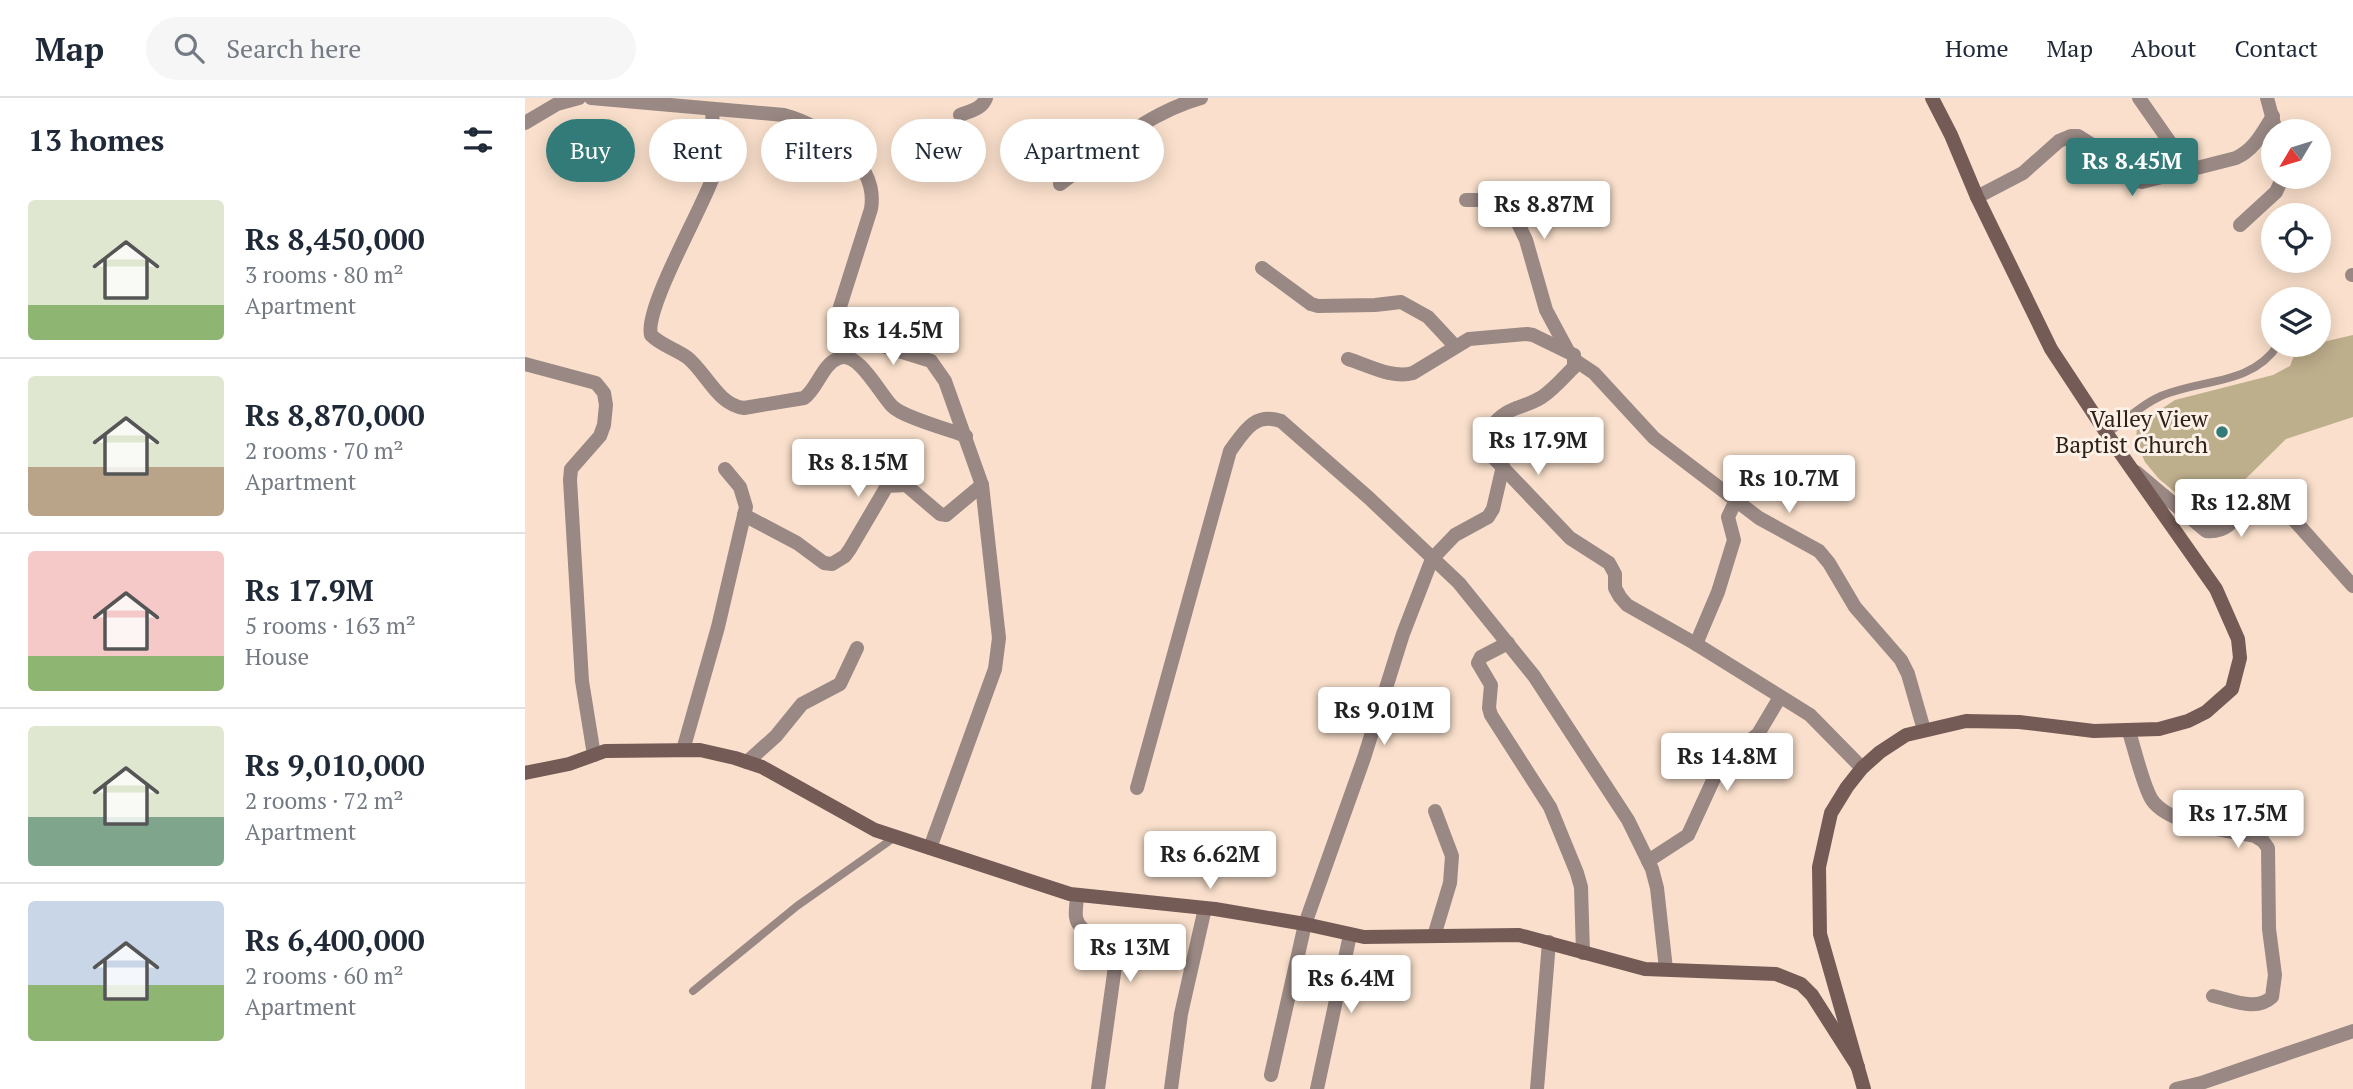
<!DOCTYPE html>
<meta charset="utf-8">
<style>
body{margin:0;font-family:"PT Serif",serif;background:#f6f6f7;color:#1f2937;height:100vh;display:flex;flex-direction:column;font-size:26px;white-space:nowrap}
*{box-sizing:border-box;margin:0}
p{font-size:23px;color:#747a83}
.icon{flex:none;width:38px;height:38px;fill:none;stroke:currentColor;stroke-width:2;stroke-linecap:round;stroke-linejoin:round}
.map{position:relative;flex:1;overflow:hidden}
.details{display:flex;flex-direction:column;background:#fff;width:525px}
.details>*{flex:none}
.hud{position:absolute;left:21px;top:21px;width:665px;height:63px;display:flex;gap:14px}
.needle{width:46px;rotate:232deg}
.controls{position:absolute;left:1736px;top:21px;display:grid;gap:14px}
.controls a{display:grid;place-items:center;width:70px;height:70px;border-radius:50%;background:#fff;box-shadow:0 4px 18px #0003;font-size:35px}
.price{position:absolute;translate:-50% -60px;padding:0 16px;border-radius:7px;background:#fff;color:#222;font-size:23px;line-height:46px;filter:drop-shadow(0 2px 4px #0008)}
.price::after{content:'';position:absolute;left:50%;top:42px;width:21px;height:16px;margin-left:-10px;background:inherit;clip-path:polygon(0 0,100% 0,50% 100%)}
.price.current{background:#337b78;color:#fff}
ul{padding:0;list-style:none}
li{display:flex;align-items:center;gap:21px;height:175px;padding:0 28px}
li+li{border-top:2px solid #e0e1e3}
li span{display:grid;place-items:center;flex:none;width:196px;height:140px;border-radius:7px;color:#555}
li>.icon{margin-inline-start:auto}
span .icon{width:84px;height:84px;fill:#fffc;stroke-width:1}
li b{font-size:30px}
h2{display:flex;justify-content:space-between;align-items:center;height:84px;padding:0 28px;font-size:30px}
.pill{padding:0 24px;border-radius:32px;background:#fff;box-shadow:0 4px 18px #0003;font-size:24px;line-height:63px}
.pill.current{background:#337b78;color:#fff}
header{display:flex;align-items:center;gap:42px;box-sizing:border-box;height:98px;padding:0 35px;background:#fff;border-bottom:2px solid #e0e1e3}
header strong{font-size:33px}
nav{display:flex;gap:38px;margin-inline-start:auto;font-size:24px}
.search{width:490px;height:63px;background:#f6f6f7;display:flex;align-items:center;gap:18px;box-sizing:border-box;padding:0 24px;border-radius:38px;color:#747a83;font-size:26px}
main{display:flex;flex:1;min-height:0}
.map>svg:first-child{display:block}
.building{fill:#bdae8c}
.lines{fill:none;stroke-linecap:round;stroke-linejoin:round}
.lane{stroke:#998884;stroke-width:8}
.street{stroke:#998884;stroke-width:14}
.secondary{stroke:#745b56;stroke-width:14}
.poi-dot{fill:#337b78;stroke:#fdf0e6;stroke-width:2.5}
.labels{text-anchor:middle;stroke-width:6;stroke-linejoin:round;paint-order:stroke}
.poi-label{font-size:23px;fill:#2e2218;stroke:#fdf0e6;text-anchor:end}
</style>
<header>
<strong>Map</strong>
<div class="search"><svg class="icon" aria-label="search" viewBox="0 0 24 24"><circle cx="10" cy="10" r="6"/><path d="M15 15l6 6"/></svg>Search here</div>
<nav><a>Home</a><a>Map</a><a>About</a><a>Contact</a></nav>
</header>
<main>
<section class="details">
<h2>13 homes<svg class="icon" aria-label="filters" viewBox="0 0 24 24"><path d="M4 7h16M4 17h16"/><circle cx="9" cy="7" r="2"/><circle cx="15" cy="17" r="2"/></svg></h2>
<ul>
<li><span style="background:linear-gradient(#dfe7d0 75%,#8fb573 0)"><svg class="icon" aria-label="home" viewBox="0 0 24 24"><path d="M3 11l9-7 9 7M6 9v11h12V9"/></svg></span><div><b>Rs 8,450,000</b><p>3 rooms · 80 m²</p><p>Apartment</p></div></li>
<li><span style="background:linear-gradient(#dfe7d0 65%,#b9a48a 0)"><svg class="icon" aria-label="home" viewBox="0 0 24 24"><path d="M3 11l9-7 9 7M6 9v11h12V9"/></svg></span><div><b>Rs 8,870,000</b><p>2 rooms · 70 m²</p><p>Apartment</p></div></li>
<li><span style="background:linear-gradient(#f6c9c9 75%,#8fb573 0)"><svg class="icon" aria-label="home" viewBox="0 0 24 24"><path d="M3 11l9-7 9 7M6 9v11h12V9"/></svg></span><div><b>Rs 17.9M</b><p>5 rooms · 163 m²</p><p>House</p></div></li>
<li><span style="background:linear-gradient(#dfe7d0 65%,#7fa58c 0)"><svg class="icon" aria-label="home" viewBox="0 0 24 24"><path d="M3 11l9-7 9 7M6 9v11h12V9"/></svg></span><div><b>Rs 9,010,000</b><p>2 rooms · 72 m²</p><p>Apartment</p></div></li>
<li><span style="background:linear-gradient(#c9d6e8 60%,#8fb573 0)"><svg class="icon" aria-label="home" viewBox="0 0 24 24"><path d="M3 11l9-7 9 7M6 9v11h12V9"/></svg></span><div><b>Rs 6,400,000</b><p>2 rooms · 60 m²</p><p>Apartment</p></div></li>
</ul>
</section>
<div class="map">
<svg width="1828" height="991" viewBox="0 0 1828 991">
<rect width="100%" height="100%" fill="#fae0cc"/>
<path class="building" d="M1828,237V319L1761,341L1681,420L1634,381L1620,364L1611,344L1612,327L1650,302L1748,277L1765,268L1772,250Z"/>
<g class="lines">
<g class="lane">
<path d="M1582,336C1599,323 1616,307 1636,298C1676,281 1727,287 1753,247"/>
<path d="M168,893L272,808L370,739"/>
</g>
<g class="street">
<path d="M66,0L259,17C299,28 354,64 346,111L314,212L315,227L323,237L406,263L420,283L457,387L474,540L470,571L405,750"/>
<path d="M1614,0L1665,73"/>
<path d="M1742,0L1751,33"/>
<path d="M187,11L190,69L188,79C177,111 119,211 126,237C137,248 151,251 163,260C182,276 193,307 219,310L279,300C293,290 297,266 314,260C333,252 355,296 367,308C377,319 425,332 441,338"/>
<path d="M435,17C445,13 457,11 461,0"/>
<path d="M0,25L32,6L54,0"/>
<path d="M535,86C580,53 622,15 676,0"/>
<path d="M1452,99L1498,75L1534,43L1546,38H1553L1572,50L1596,75L1607,82L1617,84L1711,60C1730,51 1737,35 1748,18"/>
<path d="M941,102H970L990,119L1001,142L1021,212L1043,253"/>
<path d="M1715,127L1751,94L1758,79"/>
<path d="M737,170L786,206L793,208L850,207L876,204L903,219L930,248"/>
<path d="M1827,177H1828"/>
<path d="M823,261C843,267 867,281 888,275L944,241L1002,236L1008,237L1049,257V269C1039,279 1029,291 1017,299C996,312 983,307 966,329C959,337 958,344 963,354L1045,440L1084,465L1090,476V490L1095,499L1102,507L1171,546L1285,617L1337,670"/>
<path d="M1051,263L1069,275L1129,340L1234,420L1294,453L1304,465L1330,509L1376,562L1383,576L1399,632"/>
<path d="M0,266L71,285L79,295L81,307L79,327L75,338L46,371L45,382L57,583L69,657"/>
<path d="M1611,374L1681,433C1710,436 1713,409 1731,393L1770,423L1828,488"/>
<path d="M219,417L272,445L299,465L307,466L320,458L325,451L362,388L381,387L415,416L421,417L457,387"/>
<path d="M983,545L956,559L953,565L966,587L964,610L966,617L1025,709L1052,775L1056,789L1058,855"/>
<path d="M1171,546L1193,494L1209,442L1203,419L1211,402"/>
<path d="M1604,634C1610,652 1618,688 1627,702C1644,727 1702,732 1730,738L1738,743L1743,750L1744,831L1750,877L1747,899C1731,914 1707,902 1688,898"/>
<path d="M158,652L193,529L221,409L215,389L200,371"/>
<path d="M222,664L251,638L277,606L315,586L332,550"/>
<path d="M612,690L705,353C719,334 729,314 756,323L844,400L934,485L1009,578L1103,722L1127,771L1132,790L1141,871"/>
<path d="M1123,763L1163,737L1196,665L1233,636L1255,599"/>
<path d="M552,797C552,804 550,812 551,819C554,840 586,837 591,861L573,991"/>
<path d="M909,838L925,785L927,758L910,713"/>
<path d="M746,977L780,826L839,660L878,536L907,461L930,437L963,419L968,411L978,368"/>
<path d="M646,991L656,916L680,810"/>
<path d="M792,991L825,837"/>
<path d="M1012,991L1024,844"/>
<path d="M1651,991L1676,985L1828,933"/>
</g>
<g class="secondary">
<path d="M0,675L44,666L80,653L175,652L210,660L237,669L350,732L545,796L690,811L780,826L839,839L994,837L1120,871L1251,876L1276,886L1287,897L1333,969"/>
<path d="M1339,991L1295,836L1294,769L1306,715L1322,689L1337,670L1355,654L1381,637L1441,623L1494,624L1569,633L1634,631L1663,623L1681,614L1707,591L1715,560L1713,541L1691,491L1582,336L1526,251L1452,99L1426,37L1407,0"/>
</g>
</g>
<circle class="poi-dot" cx="1697" cy="334" r="7"/>
<g class="labels">
<g class="poi-label">
<text x="1683" y="329">Valley View<tspan x="1683" dy="26">Baptist Church</tspan></text>
</g>
</g>
</svg>
<div class="controls">
<a><svg class="needle" viewBox="-14 -14 28 28"><path d="M0-13l5 13h-10z" fill="#e53935"/><path d="M0 13l5-13h-10z" fill="#747a83"/></svg></a>
<a><svg class="icon" aria-label="locate" viewBox="0 0 24 24"><circle cx="12" cy="12" r="6"/><path d="M12 2v4M12 18v4M2 12h4M18 12h4"/></svg></a>
<a><svg class="icon" aria-label="layers" viewBox="0 0 24 24"><path d="M12 4l9 5-9 5-9-5zM3 14l9 5 9-5"/></svg></a>
</div>
<b class="price current" style="left:1607px;top:100px">Rs 8.45M</b>
<b class="price" style="left:1019px;top:143px">Rs 8.87M</b>
<b class="price" style="left:368px;top:269px">Rs 14.5M</b>
<b class="price" style="left:1013px;top:379px">Rs 17.9M</b>
<b class="price" style="left:333px;top:401px">Rs 8.15M</b>
<b class="price" style="left:1264px;top:417px">Rs 10.7M</b>
<b class="price" style="left:1716px;top:441px">Rs 12.8M</b>
<b class="price" style="left:859px;top:649px">Rs 9.01M</b>
<b class="price" style="left:1202px;top:695px">Rs 14.8M</b>
<b class="price" style="left:1713px;top:752px">Rs 17.5M</b>
<b class="price" style="left:685px;top:793px">Rs 6.62M</b>
<b class="price" style="left:605px;top:886px">Rs 13M</b>
<b class="price" style="left:826px;top:917px">Rs 6.4M</b>
<div class="hud">
<a class="pill current">Buy</a>
<a class="pill">Rent</a>
<a class="pill">Filters</a>
<a class="pill">New</a>
<a class="pill">Apartment</a>
</div>
</div>
</main>
